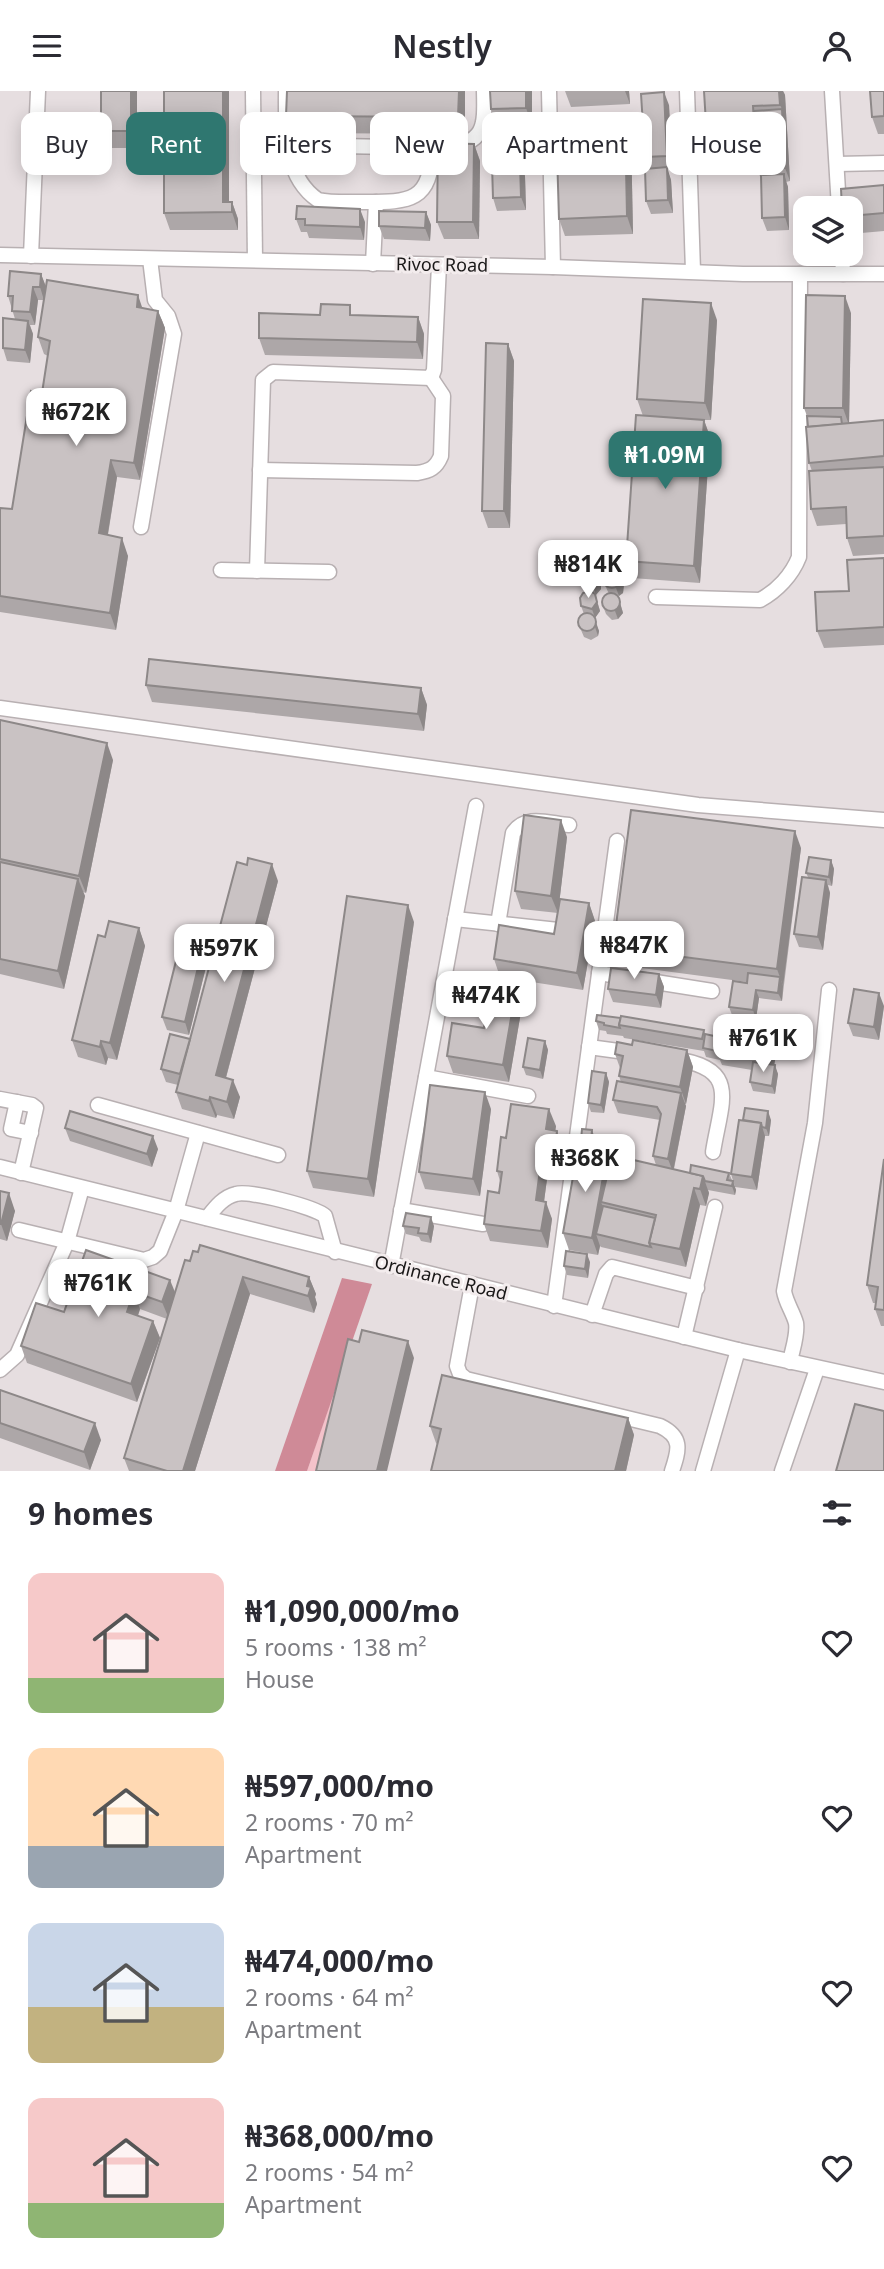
<!DOCTYPE html>
<meta charset="utf-8">
<style>
body{margin:0;font-family:"Noto Sans",sans-serif;background:#f7f7f7;color:#2b2b33;height:100vh;display:flex;flex-direction:column;font-size:26px;white-space:nowrap}
*{box-sizing:border-box;margin:0}
p{font-size:23px;color:#7c7c81}
.icon{flex:none;width:38px;height:38px;fill:none;stroke:currentColor;stroke-width:2;stroke-linecap:round;stroke-linejoin:round}
.map{position:relative;height:1380px;overflow:hidden}
.sheet{display:flex;flex-direction:column;background:#fff;flex:1}
.sheet>*{flex:none}
.hud{position:absolute;left:21px;top:21px;width:844px;height:63px;display:flex;gap:14px}
.buttons{position:absolute;left:793px;top:105px;display:grid;gap:14px}
.buttons a{display:grid;place-items:center;width:70px;height:70px;border-radius:14px;background:#fff;box-shadow:0 4px 18px #0003;font-size:35px}
.price{position:absolute;translate:-50% -60px;padding:0 16px;border-radius:14px;background:#fff;color:#222;font-size:23px;line-height:46px;filter:drop-shadow(0 2px 4px #0008)}
.price::after{content:'';position:absolute;left:50%;top:42px;width:21px;height:16px;margin-left:-10px;background:inherit;clip-path:polygon(0 0,100% 0,50% 100%)}
.price.on{background:#2f7770;color:#fff}
ul{padding:0;list-style:none}
li{display:flex;align-items:center;gap:21px;height:175px;padding:0 28px}
li span{display:grid;place-items:center;flex:none;width:196px;height:140px;border-radius:14px;color:#555}
li>.icon{margin-inline-start:auto}
span .icon{width:84px;height:84px;fill:#fffc;stroke-width:1}
li b{font-size:30px}
h2{display:flex;justify-content:space-between;align-items:center;height:84px;padding:0 28px;font-size:30px}
.tag{padding:0 24px;border-radius:14px;background:#fff;box-shadow:0 4px 18px #0003;font-size:24px;line-height:63px}
.tag.on{background:#2f7770;color:#fff}
header{display:flex;justify-content:space-between;align-items:center;height:91px;padding:0 28px;background:#fff;font-size:32px;font-weight:600}
.map>svg:first-child{display:block}
.green{fill:#f4c2ca}
.forest{fill:#cf8a97}
.lines{fill:none;stroke-linecap:round;stroke-linejoin:round}
.minor-casing{stroke:#b8b0b2;stroke-width:17}
.minor{stroke:#fff;stroke-width:14}
.wall{fill:#ada7a8}
.shaded-wall{fill:#8d8888}
.building{fill:#c9c2c3;stroke:#8d8888;stroke-width:2}
.labels{text-anchor:middle;stroke-width:6;stroke-linejoin:round;paint-order:stroke}
.street-label{font-size:18px;fill:#1a1818;stroke:#f3eced}
</style>
<header><svg class="icon" aria-label="menu" viewBox="0 0 24 24"><path d="M4 6h16M4 12h16M4 18h16"/></svg>Nestly<svg class="icon" aria-label="person" viewBox="0 0 24 24"><circle cx="12" cy="8" r="4"/><path d="M4 21q1-7 8-7t8 7"/></svg></header>
<div class="map">
<svg width="884" height="1380" viewBox="0 0 884 1380">
<rect width="100%" height="100%" fill="#e6dee0"/>
<path class="green" d="M345,1269L322,1380H307Z"/>
<path class="forest" d="M342,1187L372,1193L307,1380H275Z"/>
<g class="lines">
<defs>
<g id="minor">
<path d="M286,0C286,38 283,85 318,109C332,112 348,111 363,111C408,111 432,112 432,57"/>
<path d="M549,0L553,176"/>
<path d="M687,0L693,180"/>
<path d="M832,0L839,117"/>
<path d="M253,1L255,169"/>
<path d="M288,54L444,57C485,52 485,37 484,0"/>
<path d="M837,73L884,72"/>
<path d="M842,163L843,183"/>
<path d="M0,164L553,176L743,183H884"/>
<path d="M31,165L38,0"/>
<path d="M373,173L376,111"/>
<path d="M260,379L417,382C430,380 436,377 441,365L443,305L431,287"/>
<path d="M141,436L174,243L168,225L155,209L150,168"/>
<path d="M221,479L329,481"/>
<path d="M257,480L263,289L273,281L431,287L434,279L439,174"/>
<path d="M656,506L760,509C777,500 792,484 799,466L800,183"/>
<path d="M0,617L698,714L884,729"/>
<path d="M455,828L558,839"/>
<path d="M498,833L513,742C526,723 547,732 569,734"/>
<path d="M599,882L712,900"/>
<path d="M589,956L633,962"/>
<path d="M674,968C741,977 721,1010 713,1061"/>
<path d="M426,986L528,1005"/>
<path d="M0,1008L32,1014L36,1017L21,1082"/>
<path d="M17,1011L11,1038L31,1042"/>
<path d="M98,1014L278,1064"/>
<path d="M0,1076L738,1259L884,1291"/>
<path d="M401,1119L483,1133"/>
<path d="M207,1127C215,1117 223,1106 236,1103C249,1099 315,1116 325,1125L335,1161"/>
<path d="M19,1139L144,1169L153,1166L160,1160L176,1120L198,1042"/>
<path d="M391,1175L476,715"/>
<path d="M472,1194L457,1275L460,1283L466,1288L660,1335C683,1346 679,1359 672,1380"/>
<path d="M554,1215L617,750"/>
<path d="M592,1224L606,1183L612,1176L697,1197"/>
<path d="M684,1246L715,1116"/>
<path d="M790,1271C792,1259 798,1244 796,1232C793,1221 786,1212 784,1200L815,1032L829,899"/>
<path d="M0,1279L17,1264L67,1151L82,1097"/>
<path d="M703,1380L738,1259"/>
<path d="M782,1380L817,1278"/>
</g>
</defs>
<use href="#minor" class="minor-casing"/>
<use href="#minor" class="minor"/>
</g>
<g class="wall">
<path d="M101,0H137V57H108L101,40Z"/>
<path d="M229,0V111H232L238,128V139H170L164,122Z"/>
<path d="M287,0H465V43L293,42L286,25Z"/>
<path d="M532,0V34L497,35L491,18Z"/>
<path d="M565,0H629L630,13L571,16Z"/>
<path d="M704,0H783L785,4L790,90L786,91L788,96L789,139L767,140L762,127L761,88L758,80L714,83L708,65Z"/>
<path d="M884,0V43H878L872,26Z"/>
<path d="M669,14L672,78H667L671,89L673,122L651,123L646,110L649,77L645,66Z"/>
<path d="M625,26L631,43L633,143L565,145L559,128Z"/>
<path d="M474,53L480,70L479,148H444L437,131Z"/>
<path d="M520,72L525,85L526,119L497,120L493,107Z"/>
<path d="M884,94V140L850,143V117Z"/>
<path d="M426,121L431,134L430,150L384,148L379,135Z"/>
<path d="M296,128L365,131L364,149L309,147L307,141H301Z"/>
<path d="M41,183L46,196L158,220L165,237L140,389L117,386L108,444L128,465L116,539L0,521V417L12,418L42,302L48,265L44,263L38,246L44,209H38L35,234H30L33,243L30,272L7,270L3,257L15,228L8,205Z"/>
<path d="M851,222L849,332L884,329V463L853,465L847,447L846,433L817,435L811,418L812,380L809,372L807,325L804,317Z"/>
<path d="M354,224L418,226L424,243L423,268L265,264L259,247Z"/>
<path d="M717,229L711,329H704L710,346L700,492L632,487L626,470L643,325L637,308Z"/>
<path d="M508,253L514,270L510,437H488L482,420Z"/>
<path d="M884,467V554L824,557L817,540L849,500Z"/>
<path d="M598,484L601,492V498L595,504L600,520L595,527L593,526L599,540L598,545L591,549L584,546L578,532L584,523L581,515L586,501L584,499L581,491Z"/>
<path d="M620,485L624,493L623,502L618,505L623,522L618,528L612,529L606,523L603,515L609,503L604,492Z"/>
<path d="M146,594L421,597L427,614L424,640L152,611Z"/>
<path d="M0,629L113,669L86,802L83,801L85,805L64,898L0,883Z"/>
<path d="M567,746L558,822L521,818L515,800Z"/>
<path d="M801,757L782,910L759,907L756,928L732,924L729,916L747,891L619,874L613,857Z"/>
<path d="M831,769L834,778L832,795L828,794L830,802L823,859L799,856L794,843L808,786L806,782Z"/>
<path d="M278,790L226,987L240,1006L234,1028L217,1024L216,1027L182,1018L176,1001L178,994L166,991L161,978L190,948Z"/>
<path d="M589,812L595,830L583,899L500,886L494,868L554,843Z"/>
<path d="M414,831L374,1106L313,1097L307,1080Z"/>
<path d="M139,837L145,855L117,969L108,967L106,974L78,966L72,949L105,846Z"/>
<path d="M210,860L189,944L167,939L162,926Z"/>
<path d="M659,883L664,896L661,917L613,911L608,898Z"/>
<path d="M516,898L522,915L509,991L453,982L447,965L484,937Z"/>
<path d="M884,915L879,949L853,945L848,932Z"/>
<path d="M596,930L704,939L705,943L719,946L771,950L776,963L774,974L778,983L775,1003L753,1000L750,991L752,979L722,974L720,969L706,966L704,960L624,947L623,945L607,943L606,940L599,939Z"/>
<path d="M545,950L548,959L543,988L526,984L523,976Z"/>
<path d="M632,954L687,959L693,976L686,1013H685L686,1015L674,1078L690,1082H729L736,1099L735,1104L708,1099L709,1102L706,1115L700,1114L686,1176L601,1156L600,1155L598,1164L569,1159L563,1142L580,1059L592,1039L595,1048L594,1061L610,1071L656,1074L653,1065L660,1029L618,1022L613,1009L621,991L619,985L620,977L615,963Z"/>
<path d="M606,982L609,991L604,1022L591,1021L588,1012Z"/>
<path d="M491,1018L480,1105L425,1098L419,1081Z"/>
<path d="M739,1029H771L769,1045H765L757,1099L735,1096L731,1083Z"/>
<path d="M556,1035L555,1039L563,1057L559,1089L547,1088L544,1110L552,1128L548,1157L490,1150L484,1133L499,1102L500,1090L497,1080L506,1047Z"/>
<path d="M65,1037L158,1058L152,1076L70,1050Z"/>
<path d="M884,1068V1235H881L875,1218L876,1212H873L867,1194Z"/>
<path d="M0,1100L15,1120L7,1150L0,1148Z"/>
<path d="M403,1135H434L431,1152L421,1150L419,1146L406,1143Z"/>
<path d="M86,1159L175,1202L185,1169L309,1186L316,1203L315,1206L317,1213L314,1222L250,1203L195,1380H129L124,1367L167,1228L140,1218L138,1225L153,1230L160,1247L137,1311L27,1272L21,1255L64,1221Z"/>
<path d="M590,1171L588,1187L567,1184L564,1175Z"/>
<path d="M0,1299L101,1349L90,1379L0,1347Z"/>
<path d="M628,1327L634,1344L626,1380H431L437,1353L436,1352L430,1335Z"/>
</g>
<g class="shaded-wall">
<path d="M131,0H137V57L131,40Z"/>
<path d="M223,0H229V121L223,111Z"/>
<path d="M459,0H465V43L458,26Z"/>
<path d="M526,0H532V34L526,17Z"/>
<path d="M625,0H629L630,13Z"/>
<path d="M779,0H783L785,4L790,90L785,77L782,18L780,14Z"/>
<path d="M664,1L669,14L672,78L667,65Z"/>
<path d="M625,26L631,43L633,143L627,125Z"/>
<path d="M474,53L480,70L479,148L473,131Z"/>
<path d="M520,72L525,85L526,119L521,106Z"/>
<path d="M667,76L671,89L673,122L668,109Z"/>
<path d="M784,83L788,96L789,139L785,126Z"/>
<path d="M232,111L238,128V139L232,121Z"/>
<path d="M360,118L365,131L364,149L360,136Z"/>
<path d="M426,121L431,134L430,150L425,137Z"/>
<path d="M41,183L46,196L44,209L40,196Z"/>
<path d="M33,196L38,209L35,234L30,221Z"/>
<path d="M138,204L144,222L137,216Z"/>
<path d="M845,205L851,222L849,334L843,317Z"/>
<path d="M711,212L717,229L711,329L705,312Z"/>
<path d="M158,220L165,237L140,389L134,372Z"/>
<path d="M418,226L424,243L423,268L417,251Z"/>
<path d="M28,230L33,243L30,272L25,259Z"/>
<path d="M508,253L514,270L510,437L504,420Z"/>
<path d="M704,329L710,346L700,492L694,475Z"/>
<path d="M111,369L117,386L105,460L99,442Z"/>
<path d="M122,447L128,465L116,539L110,522Z"/>
<path d="M598,484L601,492V498L596,504L593,496Z"/>
<path d="M620,485L624,493L623,502L619,505L616,497Z"/>
<path d="M595,503L600,520L595,527L592,518Z"/>
<path d="M618,505L623,522L618,528L615,520Z"/>
<path d="M596,531L599,540L598,545L595,536Z"/>
<path d="M421,597L427,614L424,640L418,623Z"/>
<path d="M107,652L113,669L86,802L79,785Z"/>
<path d="M561,729L567,746L558,822L551,805Z"/>
<path d="M795,740L801,757L783,895L777,878Z"/>
<path d="M831,769L834,778L832,795L829,786Z"/>
<path d="M272,773L278,790L222,1001L216,984Z"/>
<path d="M78,788L85,805L64,898L58,880Z"/>
<path d="M826,789L830,802L823,859L818,846Z"/>
<path d="M589,812L595,830L583,899L577,882Z"/>
<path d="M408,814L414,831L374,1106L368,1088Z"/>
<path d="M139,837L145,855L117,969L110,952Z"/>
<path d="M205,847L210,860L189,944L185,931Z"/>
<path d="M659,883L664,896L661,917L656,904Z"/>
<path d="M780,886L783,895L782,910L778,902Z"/>
<path d="M516,898L522,915L509,991L503,974Z"/>
<path d="M756,899L759,907L756,928L753,919Z"/>
<path d="M879,902L884,915L879,949L874,936Z"/>
<path d="M101,950L108,967L106,974L100,956Z"/>
<path d="M545,950L548,959L543,988L540,979Z"/>
<path d="M771,950L776,963L773,982L768,969Z"/>
<path d="M687,959L693,976L686,1013L680,996Z"/>
<path d="M775,974L778,983L775,1003L772,995Z"/>
<path d="M606,982L609,991L604,1022L601,1014Z"/>
<path d="M233,989L240,1006L234,1028L227,1011Z"/>
<path d="M485,1001L491,1018L480,1105L473,1088Z"/>
<path d="M681,1002L686,1015L673,1081L668,1068Z"/>
<path d="M210,1006L217,1024L216,1027L209,1010Z"/>
<path d="M549,1018L556,1035L553,1055L546,1038Z"/>
<path d="M768,1020L771,1029L769,1045L766,1037Z"/>
<path d="M761,1032L765,1045L757,1099L752,1086Z"/>
<path d="M592,1039L595,1048L593,1069L590,1061Z"/>
<path d="M557,1040L563,1057L559,1089L553,1072Z"/>
<path d="M153,1045L158,1058L152,1076L147,1063Z"/>
<path d="M607,1064L613,1081L601,1111L606,1124L596,1143L600,1155L598,1164L592,1147Z"/>
<path d="M541,1071L547,1088L542,1126L536,1109Z"/>
<path d="M703,1085L709,1102L706,1115L700,1098Z"/>
<path d="M733,1090L736,1099L735,1104L732,1095Z"/>
<path d="M694,1097L700,1114L686,1176L680,1158Z"/>
<path d="M9,1102L15,1120L7,1150L1,1133Z"/>
<path d="M546,1111L552,1128L548,1157L541,1140Z"/>
<path d="M431,1126L434,1135L431,1152L428,1143Z"/>
<path d="M587,1163L590,1171L588,1187L585,1178Z"/>
<path d="M243,1186L250,1203L195,1380H183Z"/>
<path d="M309,1186L316,1203L315,1206L317,1213L314,1222L308,1205L307,1195Z"/>
<path d="M170,1189L177,1206L169,1228L162,1211Z"/>
<path d="M134,1201L140,1218L133,1238L127,1221Z"/>
<path d="M153,1230L160,1247L137,1311L131,1293Z"/>
<path d="M408,1250L414,1267L387,1380H377Z"/>
<path d="M628,1327L634,1344L626,1380H615Z"/>
<path d="M95,1332L101,1349L90,1379L84,1361Z"/>
</g>
<g class="building">
<rect x="101" y="0" width="30" height="40"/>
<path d="M164,0H223V111H232V121L164,122Z"/>
<path d="M287,0H459L458,26L286,25Z"/>
<path d="M490,0H526V17L491,18Z"/>
<path d="M704,0H779L780,14L753,15L756,63L708,65Z"/>
<path d="M870,0H884V25L872,26Z"/>
<path d="M664,1L667,65L645,66L641,3Z"/>
<path d="M782,18L785,77L758,79L754,20Z"/>
<path d="M625,26L627,125L559,128L556,28Z"/>
<path d="M438,52L474,53L473,131H437Z"/>
<path d="M520,72L521,106L493,107L492,73Z"/>
<path d="M667,76L668,109L646,110L645,78Z"/>
<path d="M784,83L785,126L762,127L761,84Z"/>
<path d="M884,94V122L850,125V117H842L841,98Z"/>
<path d="M297,115L360,118V136L305,134V128H296Z"/>
<path d="M379,120L426,121L425,137L379,135Z"/>
<path d="M10,180L41,183L40,196H33L30,221L12,220L13,205H8Z"/>
<path d="M47,189L138,204L137,216L158,220L134,372L111,369L99,442L122,447L110,522L0,505V417L12,418L31,300L42,302L50,250L38,246Z"/>
<path d="M806,204L845,205L843,317H804Z"/>
<path d="M643,208L711,212L705,312L637,308Z"/>
<path d="M321,213L350,214V224L418,226L417,251L259,247V222L320,224Z"/>
<path d="M3,227L28,230L25,259L3,257Z"/>
<path d="M486,252L508,253L504,420H482Z"/>
<path d="M636,324L704,329L694,475L626,470Z"/>
<path d="M807,325L841,326L842,333L808,336Z"/>
<path d="M884,329V365L809,372L806,336Z"/>
<path d="M884,376V445L847,447L846,416L811,418L809,380Z"/>
<path d="M884,467V536L817,540L815,501L849,500L847,469Z"/>
<circle cx="589" cy="487" r="9"/>
<circle cx="612" cy="488" r="9"/>
<path d="M590,500L595,503L597,511L592,518L581,515L580,507L583,502Z"/>
<circle cx="611" cy="511" r="9"/>
<circle cx="587" cy="531" r="9"/>
<path d="M149,568L421,597L418,623L146,594Z"/>
<path d="M0,629L107,652L79,785L0,768Z"/>
<path d="M631,719L795,740L777,878L613,857Z"/>
<path d="M524,724L561,729L551,805L515,800Z"/>
<path d="M809,766L831,769L829,786L806,782Z"/>
<path d="M248,767L272,773L216,984L233,989L227,1011L210,1006L209,1010L176,1001L237,771L247,774Z"/>
<path d="M0,771L78,788L58,880L0,868Z"/>
<path d="M802,786L826,789L818,846L794,843Z"/>
<path d="M347,805L408,814L368,1088L307,1080Z"/>
<path d="M560,808L589,812L577,882L494,868L499,834L554,843Z"/>
<path d="M109,830L139,837L110,952L101,950L100,956L72,949L98,844L105,846Z"/>
<path d="M183,842L205,847L185,931L162,926Z"/>
<path d="M611,877L659,883L656,904L608,898Z"/>
<path d="M748,882L780,886L778,902L756,899L753,919L729,916L733,890L747,892Z"/>
<path d="M491,894L516,898L503,974L447,965L452,932L484,937Z"/>
<path d="M854,898L879,902L874,936L848,932Z"/>
<path d="M597,924L621,927L619,934L620,937L604,934V932L596,930Z"/>
<path d="M621,925L704,939L702,948L619,934Z"/>
<path d="M720,942L771,950L768,969L717,961Z"/>
<path d="M170,943L190,948L180,983L161,978Z"/>
<path d="M705,943L719,946L717,960L703,957Z"/>
<path d="M528,947L545,950L540,979L523,976Z"/>
<path d="M633,949L687,959L680,996L619,985L623,965L615,963L617,951L632,954Z"/>
<path d="M753,971L775,974L772,995L750,991Z"/>
<path d="M592,980L606,982L601,1014L588,1012Z"/>
<path d="M617,990L681,1002L668,1068L653,1065L661,1023L657,1016L613,1009Z"/>
<path d="M430,994L485,1001L473,1088L419,1081Z"/>
<path d="M511,1013L549,1018L546,1038L557,1040L553,1072L541,1071L536,1109L546,1111L541,1140L484,1133L488,1100L499,1102L502,1081L497,1080L501,1046L506,1047Z"/>
<path d="M745,1017L768,1020L766,1037L762,1036L761,1032L743,1029Z"/>
<path d="M70,1020L153,1045L147,1063L65,1037Z"/>
<path d="M739,1029L761,1032L752,1086L731,1083Z"/>
<path d="M582,1038L592,1039L590,1060L580,1059Z"/>
<path d="M578,1058L607,1064L592,1147L563,1142Z"/>
<path d="M612,1064L703,1085L700,1098L694,1097L680,1158L649,1152L656,1124L601,1111Z"/>
<path d="M884,1068V1219L875,1218L878,1196L867,1194Z"/>
<path d="M691,1074L729,1082L727,1089L733,1090L732,1095L705,1090L703,1085L690,1082Z"/>
<path d="M0,1100L9,1102L1,1133H0Z"/>
<path d="M603,1115L655,1127L649,1152L651,1156L596,1143Z"/>
<path d="M406,1122L431,1126L428,1143L418,1142L419,1137L403,1135Z"/>
<path d="M200,1154L309,1186L307,1195L311,1196L308,1205L243,1186L183,1380H167L124,1367L185,1169L190,1170L193,1160L198,1161Z"/>
<path d="M86,1159L170,1189L162,1211L134,1201L127,1221L153,1230L131,1293L21,1255L36,1212L64,1221Z"/>
<path d="M566,1160L587,1163L585,1178L564,1175Z"/>
<path d="M362,1239L408,1250L377,1380H316L348,1248L359,1251Z"/>
<path d="M442,1284L628,1327L615,1380H431L441,1338L430,1335Z"/>
<path d="M0,1299L95,1332L84,1361L0,1332Z"/>
<path d="M855,1313L884,1320V1380H836Z"/>
</g>
<g class="labels">
<g class="street-label">
<text transform="translate(442 174) rotate(1)" y="6">Rivoc Road</text>
<text transform="translate(441 1187) rotate(14)" y="6">Ordinance Road</text>
</g>
</g>
</svg>
<div class="buttons">
<a><svg class="icon" aria-label="layers" viewBox="0 0 24 24"><path d="M12 4l9 5-9 5-9-5zM3 14l9 5 9-5"/></svg></a>
</div>
<b class="price" style="left:76px;top:357px">₦672K</b>
<b class="price on" style="left:665px;top:400px">₦1.09M</b>
<b class="price" style="left:588px;top:509px">₦814K</b>
<b class="price" style="left:634px;top:890px">₦847K</b>
<b class="price" style="left:224px;top:893px">₦597K</b>
<b class="price" style="left:486px;top:940px">₦474K</b>
<b class="price" style="left:763px;top:983px">₦761K</b>
<b class="price" style="left:585px;top:1103px">₦368K</b>
<b class="price" style="left:98px;top:1228px">₦761K</b>
<div class="hud">
<a class="tag">Buy</a>
<a class="tag on">Rent</a>
<a class="tag">Filters</a>
<a class="tag">New</a>
<a class="tag">Apartment</a>
<a class="tag">House</a>
</div>
</div>
<section class="sheet">
<h2>9 homes<svg class="icon" aria-label="filters" viewBox="0 0 24 24"><path d="M4 7h16M4 17h16"/><circle cx="9" cy="7" r="2"/><circle cx="15" cy="17" r="2"/></svg></h2>
<ul>
<li><span style="background:linear-gradient(#f6c9c9 75%,#8fb573 0)"><svg class="icon" aria-label="home" viewBox="0 0 24 24"><path d="M3 11l9-7 9 7M6 9v11h12V9"/></svg></span><div><b>₦1,090,000/mo</b><p>5 rooms · 138 m²</p><p>House</p></div><svg class="icon" aria-label="heart" viewBox="0 0 24 24"><path d="M12 20l-8-8c-3-5 5-10 8-4 3-6 11-1 8 4z"/></svg></li>
<li><span style="background:linear-gradient(#ffd9b3 70%,#9aa5b1 0)"><svg class="icon" aria-label="home" viewBox="0 0 24 24"><path d="M3 11l9-7 9 7M6 9v11h12V9"/></svg></span><div><b>₦597,000/mo</b><p>2 rooms · 70 m²</p><p>Apartment</p></div><svg class="icon" aria-label="heart" viewBox="0 0 24 24"><path d="M12 20l-8-8c-3-5 5-10 8-4 3-6 11-1 8 4z"/></svg></li>
<li><span style="background:linear-gradient(#c9d6e8 60%,#c2b280 0)"><svg class="icon" aria-label="home" viewBox="0 0 24 24"><path d="M3 11l9-7 9 7M6 9v11h12V9"/></svg></span><div><b>₦474,000/mo</b><p>2 rooms · 64 m²</p><p>Apartment</p></div><svg class="icon" aria-label="heart" viewBox="0 0 24 24"><path d="M12 20l-8-8c-3-5 5-10 8-4 3-6 11-1 8 4z"/></svg></li>
<li><span style="background:linear-gradient(#f6c9c9 75%,#8fb573 0)"><svg class="icon" aria-label="home" viewBox="0 0 24 24"><path d="M3 11l9-7 9 7M6 9v11h12V9"/></svg></span><div><b>₦368,000/mo</b><p>2 rooms · 54 m²</p><p>Apartment</p></div><svg class="icon" aria-label="heart" viewBox="0 0 24 24"><path d="M12 20l-8-8c-3-5 5-10 8-4 3-6 11-1 8 4z"/></svg></li>
</ul>
</section>
